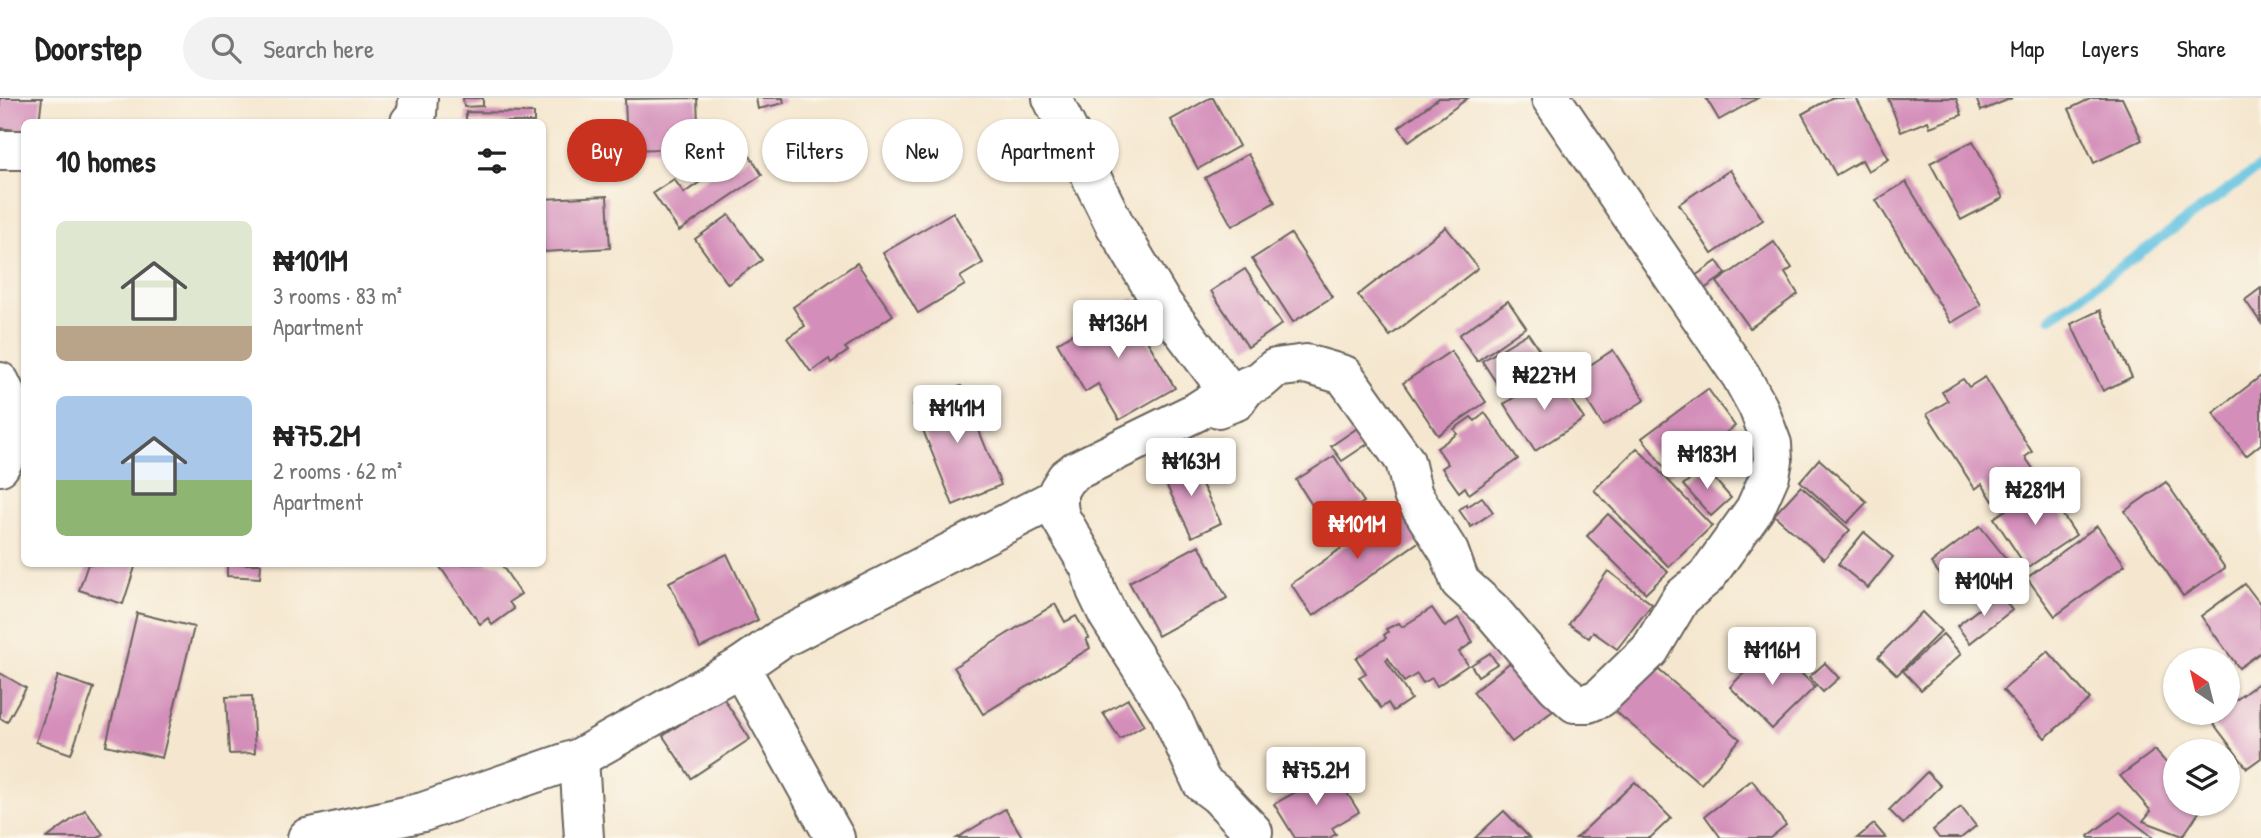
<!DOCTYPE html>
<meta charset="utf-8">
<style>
body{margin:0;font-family:"Patrick Hand",sans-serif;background:#f2f2f2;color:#222;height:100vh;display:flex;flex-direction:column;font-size:26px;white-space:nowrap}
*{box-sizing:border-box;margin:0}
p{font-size:23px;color:#767676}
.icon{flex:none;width:38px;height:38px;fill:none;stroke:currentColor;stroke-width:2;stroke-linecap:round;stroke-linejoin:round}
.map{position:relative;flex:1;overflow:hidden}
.details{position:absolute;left:21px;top:21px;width:525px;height:448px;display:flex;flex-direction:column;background:#fff;border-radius:10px;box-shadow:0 2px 5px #0004}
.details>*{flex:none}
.banner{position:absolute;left:567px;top:21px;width:665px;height:63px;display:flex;gap:14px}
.needle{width:46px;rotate:325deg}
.buttons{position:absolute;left:2163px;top:550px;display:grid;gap:14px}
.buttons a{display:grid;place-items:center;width:77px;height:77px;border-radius:50%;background:#fff;box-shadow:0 2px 5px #0004;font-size:35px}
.price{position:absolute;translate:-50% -60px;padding:0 16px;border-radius:7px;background:#fff;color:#222;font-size:23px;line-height:46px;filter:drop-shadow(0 2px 4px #0008)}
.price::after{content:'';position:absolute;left:50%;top:42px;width:21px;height:16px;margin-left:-10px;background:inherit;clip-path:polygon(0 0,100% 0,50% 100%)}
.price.current{background:#c8321e;color:#fff}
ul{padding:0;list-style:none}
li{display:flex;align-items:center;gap:21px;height:175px;padding:0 35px}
li span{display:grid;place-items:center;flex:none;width:196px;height:140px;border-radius:10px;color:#555}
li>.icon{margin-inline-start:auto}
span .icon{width:84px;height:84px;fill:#fffc;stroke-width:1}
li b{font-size:30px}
h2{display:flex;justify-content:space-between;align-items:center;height:84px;padding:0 35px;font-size:30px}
.pill{padding:0 24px;border-radius:32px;background:#fff;box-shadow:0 2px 5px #0004;font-size:24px;line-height:63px}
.pill.current{background:#c8321e;color:#fff}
header{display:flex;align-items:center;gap:42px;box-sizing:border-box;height:98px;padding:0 35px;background:#fff;border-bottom:2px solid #e0e0e0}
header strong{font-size:33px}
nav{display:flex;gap:38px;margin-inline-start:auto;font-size:24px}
.search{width:490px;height:63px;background:#f2f2f2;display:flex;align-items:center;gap:18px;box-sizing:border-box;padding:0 24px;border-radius:38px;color:#767676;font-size:26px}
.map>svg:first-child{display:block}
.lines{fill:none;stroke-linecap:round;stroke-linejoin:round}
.stream{stroke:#62c2e1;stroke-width:10}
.building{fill:#d48eba}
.minor-casing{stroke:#68635b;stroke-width:42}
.minor{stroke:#fff;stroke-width:38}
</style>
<header>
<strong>Doorstep</strong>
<div class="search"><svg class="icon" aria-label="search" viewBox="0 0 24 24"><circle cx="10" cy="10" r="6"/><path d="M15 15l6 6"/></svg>Search here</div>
<nav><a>Map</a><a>Layers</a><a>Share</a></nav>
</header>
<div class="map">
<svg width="2261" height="740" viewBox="0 0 2261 740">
<rect width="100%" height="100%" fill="#fbf7ec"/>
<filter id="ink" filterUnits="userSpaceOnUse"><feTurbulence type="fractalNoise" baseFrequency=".0143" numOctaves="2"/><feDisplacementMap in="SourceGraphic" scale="14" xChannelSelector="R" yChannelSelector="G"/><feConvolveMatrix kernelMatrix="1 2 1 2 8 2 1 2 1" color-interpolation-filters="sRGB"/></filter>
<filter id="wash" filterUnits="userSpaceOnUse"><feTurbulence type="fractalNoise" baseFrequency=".00686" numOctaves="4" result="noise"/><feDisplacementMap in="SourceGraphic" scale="28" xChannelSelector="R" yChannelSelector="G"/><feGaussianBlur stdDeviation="1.57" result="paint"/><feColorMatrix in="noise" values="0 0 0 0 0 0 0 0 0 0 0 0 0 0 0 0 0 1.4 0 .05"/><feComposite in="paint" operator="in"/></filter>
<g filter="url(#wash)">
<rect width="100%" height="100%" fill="#f5e7cf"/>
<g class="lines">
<path class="stream" d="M2050,220L2261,68"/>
</g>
<g id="blocks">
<g class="building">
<path d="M0,0H42L39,24H24V33L0,30Z"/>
<path d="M463,0H483V8L464,9Z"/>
<path d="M697,0L699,50L627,52L625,1Z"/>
<path d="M756,0H783L784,5L758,11Z"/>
<path d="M1210,0H1213L1239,48L1198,71L1171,22Z"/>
<path d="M1439,0H1468L1409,43L1399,29Z"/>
<path d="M1706,0H1758L1719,22Z"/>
<path d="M1831,0H1856L1889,61L1868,73L1862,62L1836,77L1802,16Z"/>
<path d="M1888,0H1956L1962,17L1930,29L1928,23L1901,34Z"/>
<path d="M1976,0H2012L1981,13Z"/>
<path d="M2092,0H2122L2142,42L2094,65L2069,11Z"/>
<path d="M466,14L534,15V24H466Z"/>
<path d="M1973,43L2003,100L1961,122L1930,65Z"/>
<path d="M1248,56L1275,104L1232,128L1205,80Z"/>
<path d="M750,58L762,77L679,133L653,95L674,81L684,95L720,70L724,76Z"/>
<path d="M1730,72L1763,122L1712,156L1679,106Z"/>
<path d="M1906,84L1981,207L1951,225L1876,102Z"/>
<path d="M607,98L610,150L544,154L542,101Z"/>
<path d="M953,114L983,165L960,179L965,187L918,215L883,155Z"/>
<path d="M729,117L762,162L728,186L695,141Z"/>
<path d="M1446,129L1478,170L1390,238L1358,197Z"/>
<path d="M1291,136L1332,199L1293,224L1252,161Z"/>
<path d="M1774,144L1792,170L1785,175L1798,196L1750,230L1717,184Z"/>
<path d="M1717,163L1726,176L1704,191L1695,178Z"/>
<path d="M857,165L893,217L845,250L848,253L831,265L829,261L811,274L787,240L805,228L793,209Z"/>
<path d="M1245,171L1282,226L1248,249L1211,193Z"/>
<path d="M2261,190V225L2245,202Z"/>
<path d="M1134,200L1151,229L1142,234L1175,290L1119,322L1098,286L1085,294L1057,245Z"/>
<path d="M1508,203L1526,229L1477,263L1459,237Z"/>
<path d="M2100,212L2132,279L2103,293L2071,226Z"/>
<path d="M1528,235L1547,263L1501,292L1482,263Z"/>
<path d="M1613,252L1645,302L1603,328L1572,279Z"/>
<path d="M1451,253L1486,304L1438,337L1403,285Z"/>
<path d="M1553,274L1584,321L1535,353L1504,306Z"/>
<path d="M2261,278V346L2246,358L2213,315Z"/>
<path d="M1985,279L2032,354L2025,359L2036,375L1993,403L1982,386L1975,391L1927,316L1948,303L1942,294L1963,281L1969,289Z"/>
<path d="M961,288L1001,387L953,407L913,307Z"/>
<path d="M1708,291L1735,328L1669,376L1642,340Z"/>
<path d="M1485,315L1518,361L1469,396L1465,389L1459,394L1442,370L1448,366L1437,350L1457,336L1454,331L1471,319L1475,323Z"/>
<path d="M1359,329L1369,345L1342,363L1331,348Z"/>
<path d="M1637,350L1712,428L1669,469L1594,392Z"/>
<path d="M1334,358L1364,404L1326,429L1296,382Z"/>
<path d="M1819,361L1867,404L1847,425L1800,383Z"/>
<path d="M1190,362L1221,425L1192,439L1161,376Z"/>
<path d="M1704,369L1731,400L1711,418L1683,387Z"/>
<path d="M2166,384L2225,470L2183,498L2125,413Z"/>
<path d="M2043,387L2076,437L2027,470L1994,420Z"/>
<path d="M1801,388L1850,432L1824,461L1774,417Z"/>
<path d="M1482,399L1493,414L1471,429L1459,412L1466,406L1467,409Z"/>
<path d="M1401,408L1424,440L1313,518L1291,486Z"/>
<path d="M1608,416L1668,474L1646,495L1587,438Z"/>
<path d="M1980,428L2008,463L1959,501L1931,465Z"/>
<path d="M2097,428L2125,467L2055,518L2027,480Z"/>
<path d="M1864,434L1893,459L1868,490L1838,466Z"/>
<path d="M1199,447L1227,500L1158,538L1129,484Z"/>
<path d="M727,456L758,522L700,550L669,484Z"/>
<path d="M88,466H136L123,506L79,492Z"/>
<path d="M227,466H261L260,480L227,478Z"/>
<path d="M438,466H501L521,496L509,504L514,511L492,527L488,520L480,526Z"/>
<path d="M1608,473L1652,506L1617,551L1593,534L1589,540L1569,526Z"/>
<path d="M2245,486L2261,507V554L2239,570L2201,518Z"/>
<path d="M1999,495L2012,512L1970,545L1957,528Z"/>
<path d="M1055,506L1065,524L1076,518L1089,540L1086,541L1090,550L983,616L954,569Z"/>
<path d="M1432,510L1445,529L1458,520L1473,544L1459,554L1468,567L1437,588L1432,580L1423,585L1417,576L1404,584L1388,560L1386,562L1411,601L1393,613L1388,605L1381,610L1359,579L1366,575L1356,560L1386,540L1384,537L1388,534L1386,531L1399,525L1402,529Z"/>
<path d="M1922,514L1941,533L1897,577L1878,559Z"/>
<path d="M137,515L194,529L162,660L106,647Z"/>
<path d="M1943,536L1961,556L1921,592L1903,573Z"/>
<path d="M1772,546L1815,589L1772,631L1730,589Z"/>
<path d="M2048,553L2090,601L2045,640L2003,592Z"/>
<path d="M1490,555L1497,566L1478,578L1471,567Z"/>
<path d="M1522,555L1562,606L1512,644L1473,594Z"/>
<path d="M1825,565L1839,580L1823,594L1809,579Z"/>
<path d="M1654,568L1740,641L1701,686L1615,613Z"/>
<path d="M0,575L26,590L7,624L0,620Z"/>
<path d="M58,578L94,590L71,656L36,644Z"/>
<path d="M2260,584L2261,660L2247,670L2210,621L2220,614H2228V608Z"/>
<path d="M252,598L255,655L229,656L226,599Z"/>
<path d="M722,598L750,641L691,680L663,638Z"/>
<path d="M1128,601L1144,627L1120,641L1103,615Z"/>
<path d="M2155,652L2175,675V705H2200L2203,708L2183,738L2143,723L2151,713L2120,678Z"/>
<path d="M1332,671L1359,714L1332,730L1336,736L1329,740H1295L1274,706L1294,695L1289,687L1306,676L1311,685Z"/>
<path d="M1927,674L1941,688L1903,726L1889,712Z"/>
<path d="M1752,682L1786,727L1770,740H1721L1705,718Z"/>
<path d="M1635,684L1671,720L1650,740H1576Z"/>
<path d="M1961,709L1976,728L1961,740H1939L1933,732Z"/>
<path d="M1005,711L1023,740H957Z"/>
<path d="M85,712L103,736L98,740H47Z"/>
<path d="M1504,713L1530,740H1475Z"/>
<path d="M2120,714L2154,740H2089L2088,738Z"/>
<path d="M1874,726L1886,740H1857Z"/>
</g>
</g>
</g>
<g filter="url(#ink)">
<use href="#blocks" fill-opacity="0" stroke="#68635b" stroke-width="2"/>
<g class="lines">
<defs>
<g id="minor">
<path d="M1052,0L1115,127L1161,204L1236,303L1247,288L1260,283L1275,270L1306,266L1344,277L1405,363L1413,397L1449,454L1460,484L1491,512L1556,588L1575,605H1588L1600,600L1650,552L1681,500L1707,478L1755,411L1770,377L1773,363L1772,346L1758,309L1741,278L1551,0"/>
<path d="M410,24L417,16L418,0"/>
<path d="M0,52H24"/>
<path d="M0,284C20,326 24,327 0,368"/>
<path d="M1236,303L1218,310L1210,305L1196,314L1075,373L1066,380L1058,393V408L1060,419L1090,470L1096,492L1108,517L1169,613L1202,685L1218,697L1253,734"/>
<path d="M740,569L835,740"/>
<path d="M579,660L584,740"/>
<path d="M307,740L423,714L579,660L740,569L779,542L1058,399"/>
</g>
</defs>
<use href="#minor" class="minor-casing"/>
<use href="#minor" class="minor"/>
</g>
</g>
</svg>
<div class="buttons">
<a><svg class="needle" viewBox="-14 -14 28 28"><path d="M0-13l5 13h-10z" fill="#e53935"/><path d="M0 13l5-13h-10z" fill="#767676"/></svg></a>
<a><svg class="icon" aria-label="layers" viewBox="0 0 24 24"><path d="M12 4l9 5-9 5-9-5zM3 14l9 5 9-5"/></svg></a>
</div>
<b class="price" style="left:1118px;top:262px">₦136M</b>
<b class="price" style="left:1544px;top:314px">₦227M</b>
<b class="price" style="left:957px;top:347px">₦141M</b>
<b class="price" style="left:1707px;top:393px">₦183M</b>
<b class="price" style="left:1191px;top:400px">₦163M</b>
<b class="price" style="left:2035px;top:429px">₦281M</b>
<b class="price current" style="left:1357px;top:463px">₦101M</b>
<b class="price" style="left:1984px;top:520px">₦104M</b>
<b class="price" style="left:1772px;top:589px">₦116M</b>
<b class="price" style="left:1316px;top:709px">₦75.2M</b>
<div class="banner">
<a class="pill current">Buy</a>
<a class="pill">Rent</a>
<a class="pill">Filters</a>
<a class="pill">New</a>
<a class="pill">Apartment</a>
</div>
<section class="details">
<h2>10 homes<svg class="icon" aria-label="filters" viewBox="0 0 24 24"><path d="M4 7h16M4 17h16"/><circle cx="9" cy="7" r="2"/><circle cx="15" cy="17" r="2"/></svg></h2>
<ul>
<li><span style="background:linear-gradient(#dfe7d0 75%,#b9a48a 0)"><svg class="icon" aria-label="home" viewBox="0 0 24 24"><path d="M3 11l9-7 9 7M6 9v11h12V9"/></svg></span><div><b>₦101M</b><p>3 rooms · 83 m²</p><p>Apartment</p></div></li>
<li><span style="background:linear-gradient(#a9c7e8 60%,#8fb573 0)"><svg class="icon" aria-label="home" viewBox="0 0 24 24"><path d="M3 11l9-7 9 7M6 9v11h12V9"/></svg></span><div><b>₦75.2M</b><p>2 rooms · 62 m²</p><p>Apartment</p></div></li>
</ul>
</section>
</div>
